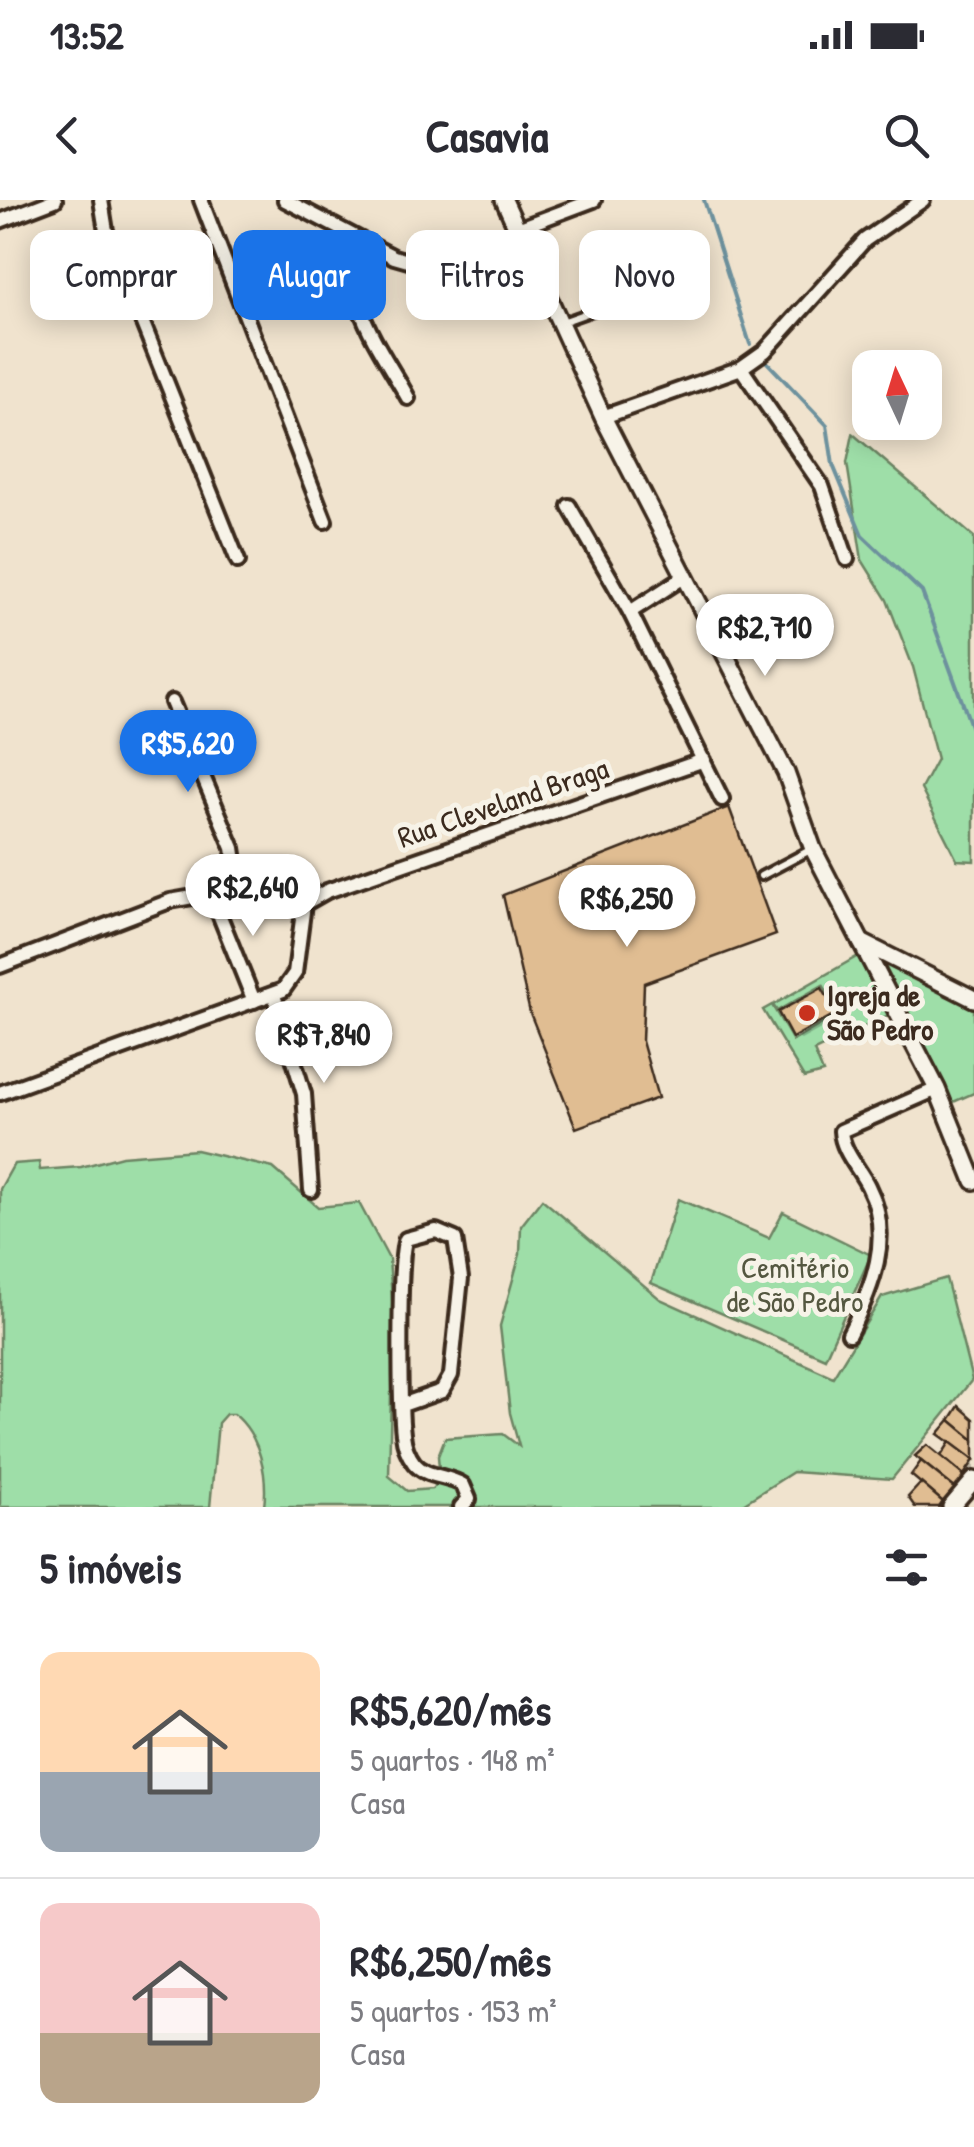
<!DOCTYPE html>
<html lang="pt">
<meta charset="utf-8">
<style>
body{margin:0;font-family:"Patrick Hand",sans-serif;background:#f7f7f7;color:#2b2b33;height:100vh;display:flex;flex-direction:column;font-size:38px;white-space:nowrap}
*{box-sizing:border-box;margin:0}
p{font-size:32px;color:#7c7c81}
.icon{flex:none;width:55px;height:55px;fill:none;stroke:currentColor;stroke-width:2;stroke-linecap:round;stroke-linejoin:round}
.map{position:relative;height:1307px;overflow:hidden}
.drawer{display:flex;flex-direction:column;background:#fff;flex:1}
.drawer>*{flex:none}
.guide{position:absolute;left:30px;top:30px;width:915px;height:90px;display:flex;gap:20px}
.needle{width:65px;rotate:356deg}
.controls{position:absolute;left:852px;top:150px;display:grid;gap:20px}
.controls a{display:grid;place-items:center;width:90px;height:90px;border-radius:20px;background:#fff;box-shadow:0 5px 25px #0003;font-size:50px}
.price{position:absolute;translate:-50% -85px;padding:0 22px;border-radius:35px;background:#fff;color:#222;font-size:32px;line-height:65px;filter:drop-shadow(0 2px 5px #0008)}
.price::after{content:'';position:absolute;left:50%;top:60px;width:30px;height:22px;margin-left:-15px;background:inherit;clip-path:polygon(0 0,100% 0,50% 100%)}
.price.active{background:#1a73e8;color:#fff}
ul{padding:0;list-style:none}
li{display:flex;align-items:center;gap:30px;height:250px;padding:0 40px}
li+li{border-top:2px solid #e1e1e2}
li span{display:grid;place-items:center;flex:none;width:280px;height:200px;border-radius:20px;color:#555}
li>.icon{margin-inline-start:auto}
span .icon{width:120px;height:120px;fill:#fffc;stroke-width:1}
li b{font-size:42px}
h2{display:flex;justify-content:space-between;align-items:center;height:120px;padding:0 40px;font-size:42px}
.chip{padding:0 35px;border-radius:20px;background:#fff;box-shadow:0 5px 25px #0003;font-size:35px;line-height:90px}
.chip.active{background:#1a73e8;color:#fff}
.status{display:flex;justify-content:space-between;align-items:center;height:70px;padding:0 50px;background:#fff;direction:ltr}
.status svg{height:28px;fill:currentColor}
header{display:flex;justify-content:space-between;align-items:center;height:130px;padding:0 40px;background:#fff;font-size:45px;font-weight:800}
.map>svg:first-child{display:block}
.green{fill:#9edea8;stroke:#6c8463;stroke-width:2.5}
.shadow{fill:#0003}
.lines{fill:none;stroke-linecap:round;stroke-linejoin:round}
.stream{stroke:#6d919d;stroke-width:4}
.building{fill:#e0bd92;stroke:#3b2a1e;stroke-width:2.5}
.service-casing{stroke:#3b2a1e;stroke-width:14}
.minor-casing{stroke:#3b2a1e;stroke-width:20}
.tertiary-casing{stroke:#3b2a1e;stroke-width:22}
.service{stroke:#f7f3e8;stroke-width:6}
.minor{stroke:#f7f3e8;stroke-width:12}
.tertiary{stroke:#f7f3e8;stroke-width:15}
.poi-dot{fill:#c8321e;stroke:#f7f3e8;stroke-width:4}
.labels{text-anchor:middle;stroke-width:10;stroke-linejoin:round;paint-order:stroke}
.street-label{font-size:30px;fill:#3b2a1e;stroke:#f7f3e8}
.poi-label{font-size:30px;font-weight:bold;fill:#3b2a1e;stroke:#f7f3e8;text-anchor:start}
.park-label{font-size:30px;fill:#545740;stroke:#f7f3e8}
</style>
<div class="status"><b>13:52</b><svg viewBox="0 0 49 12"><path d="M0 12V9h3v3zM5 12V6h3v6zM10 12V3h3v9zM15 12V0h3v12zM26 1h20v11H26zM47 4h2v5h-2z"/></svg></div>
<header><svg class="icon" aria-label="back" viewBox="0 0 24 24"><path d="M15 5l-7 7 7 7"/></svg>Casavia<svg class="icon" aria-label="search" viewBox="0 0 24 24"><circle cx="10" cy="10" r="6"/><path d="M15 15l6 6"/></svg></header>
<div class="map">
<svg width="974" height="1307" viewBox="0 0 974 1307">
<rect width="100%" height="100%" fill="#f0e3ce"/>
<filter id="ink" filterUnits="userSpaceOnUse"><feTurbulence type="fractalNoise" baseFrequency=".01" numOctaves="2"/><feDisplacementMap in="SourceGraphic" scale="20" xChannelSelector="R" yChannelSelector="G"/><feConvolveMatrix kernelMatrix="1 2 1 2 8 2 1 2 1" color-interpolation-filters="sRGB"/></filter>
<g filter="url(#ink)">
<g class="green">
<path d="M853,234L974,337V661L957,660L921,589L937,559L913,467L887,400L862,360L847,263Z"/>
<path d="M860,755L889,815L814,851L823,873L804,878L763,810L772,805L793,841L840,813L823,785L777,811L773,805Z"/>
<path d="M882,760L974,805V893L951,903Z"/>
<path d="M196,950L273,968L318,1007L359,1003L389,1059L399,1192L391,1193L389,1276L407,1291L432,1289L440,1281L438,1256L445,1238L503,1234L519,1246L510,1213L500,1126L520,1054L521,1026L542,999L660,1099L833,1177L882,1097L946,1078L972,1180L892,1279L793,1272L738,1307H264C268,1275 260,1235 234,1214H226L218,1223L210,1307H0V989L14,964L39,962L40,970L81,967L122,956Z"/>
<path d="M678,999L769,1038L783,1012L871,1055L825,1158L651,1083Z"/>
</g>
<g class="shadow">
<path d="M730,610L775,735L645,783L643,843L658,898L579,927L532,812Z"/>
<path d="M822,791L842,817L801,840L794,836Z"/>
<path d="M974,1220V1269L943,1307H918L924,1283L915,1275L925,1260L942,1259Z"/>
</g>
<g class="lines">
<g class="stream">
<path d="M704,0L750,144"/>
<path d="M765,160L827,225L833,265L862,335L922,392L974,534"/>
</g>
</g>
<g class="building">
<path d="M729,607L776,735L644,783L642,841L658,898L576,928L530,813L503,695Z"/>
<path d="M822,788L837,813L792,838L778,812Z"/>
<path d="M959,1206L974,1219V1240L950,1220Z"/>
<path d="M950,1220L974,1240V1260L938,1234Z"/>
<path d="M950,1242L974,1260L964,1275L941,1256Z"/>
<path d="M927,1245L964,1275L956,1289L915,1256Z"/>
<path d="M921,1261L956,1289L943,1302L911,1275Z"/>
<path d="M921,1283L943,1302L939,1307H915L908,1297Z"/>
</g>
<g class="lines">
<defs>
<g id="service">
<path d="M562,122L686,78"/>
<path d="M761,676L812,649"/>
</g>
<g id="minor">
<path d="M101,0L106,31L238,361"/>
<path d="M201,0L325,321"/>
<path d="M285,0L394,57L552,102"/>
<path d="M0,21L55,0"/>
<path d="M517,29L594,0"/>
<path d="M359,40C337,96 382,150 408,198"/>
<path d="M741,168L822,286L847,359"/>
<path d="M603,217L741,168L765,151L865,40L923,0"/>
<path d="M569,306L630,412L722,599"/>
<path d="M630,412L684,377"/>
<path d="M211,694L254,801"/>
<path d="M0,766L170,701L222,692L238,681L233,648L172,502"/>
<path d="M274,795L304,894L311,990"/>
<path d="M0,893L283,790L295,773L304,704L327,691L704,560"/>
<path d="M849,1134C872,1089 894,1036 868,986C859,968 842,951 841,931L937,889"/>
<path d="M402,1205L442,1191L451,1175L461,1078L455,1039L436,1031L406,1039C398,1053 400,1210 403,1234C404,1244 408,1255 414,1263C426,1278 448,1275 463,1285L469,1299L461,1307"/>
</g>
<g id="tertiary">
<path d="M504,0L603,217L786,573L813,649L937,889L974,981"/>
<path d="M861,742L974,799"/>
<path d="M951,1307L974,1280"/>
</g>
</defs>
<use href="#service" class="service-casing"/>
<use href="#minor" class="minor-casing"/>
<use href="#tertiary" class="tertiary-casing"/>
<use href="#service" class="service"/>
<use href="#minor" class="minor"/>
<use href="#tertiary" class="tertiary"/>
</g>
</g>
<circle class="poi-dot" cx="807" cy="813" r="10"/>
<g class="labels">
<g class="street-label">
<text transform="translate(503 603) rotate(-19)" y="10">Rua Cleveland Braga</text>
</g>
<g class="poi-label">
<text x="827" y="806">Igreja de<tspan x="827" dy="34">São Pedro</tspan></text>
</g>
<g class="park-label">
<text x="795" y="1078">Cemitério<tspan x="795" dy="34">de São Pedro</tspan></text>
</g>
</g>
</svg>
<div class="controls">
<a><svg class="needle" viewBox="-14 -14 28 28"><path d="M0-13l5 13h-10z" fill="#e53935"/><path d="M0 13l5-13h-10z" fill="#7c7c81"/></svg></a>
</div>
<b class="price" style="left:765px;top:479px">R$2,710</b>
<b class="price active" style="left:188px;top:595px">R$5,620</b>
<b class="price" style="left:253px;top:739px">R$2,640</b>
<b class="price" style="left:627px;top:750px">R$6,250</b>
<b class="price" style="left:324px;top:886px">R$7,840</b>
<div class="guide">
<a class="chip">Comprar</a>
<a class="chip active">Alugar</a>
<a class="chip">Filtros</a>
<a class="chip">Novo</a>
</div>
</div>
<section class="drawer">
<h2>5 imóveis<svg class="icon" aria-label="filters" viewBox="0 0 24 24"><path d="M4 7h16M4 17h16"/><circle cx="9" cy="7" r="2"/><circle cx="15" cy="17" r="2"/></svg></h2>
<ul>
<li><span style="background:linear-gradient(#ffd9b3 60%,#9aa5b1 0)"><svg class="icon" aria-label="home" viewBox="0 0 24 24"><path d="M3 11l9-7 9 7M6 9v11h12V9"/></svg></span><div><b>R$5,620/mês</b><p>5 quartos · 148 m²</p><p>Casa</p></div></li>
<li><span style="background:linear-gradient(#f6c9c9 65%,#b9a48a 0)"><svg class="icon" aria-label="home" viewBox="0 0 24 24"><path d="M3 11l9-7 9 7M6 9v11h12V9"/></svg></span><div><b>R$6,250/mês</b><p>5 quartos · 153 m²</p><p>Casa</p></div></li>
</ul>
</section>
